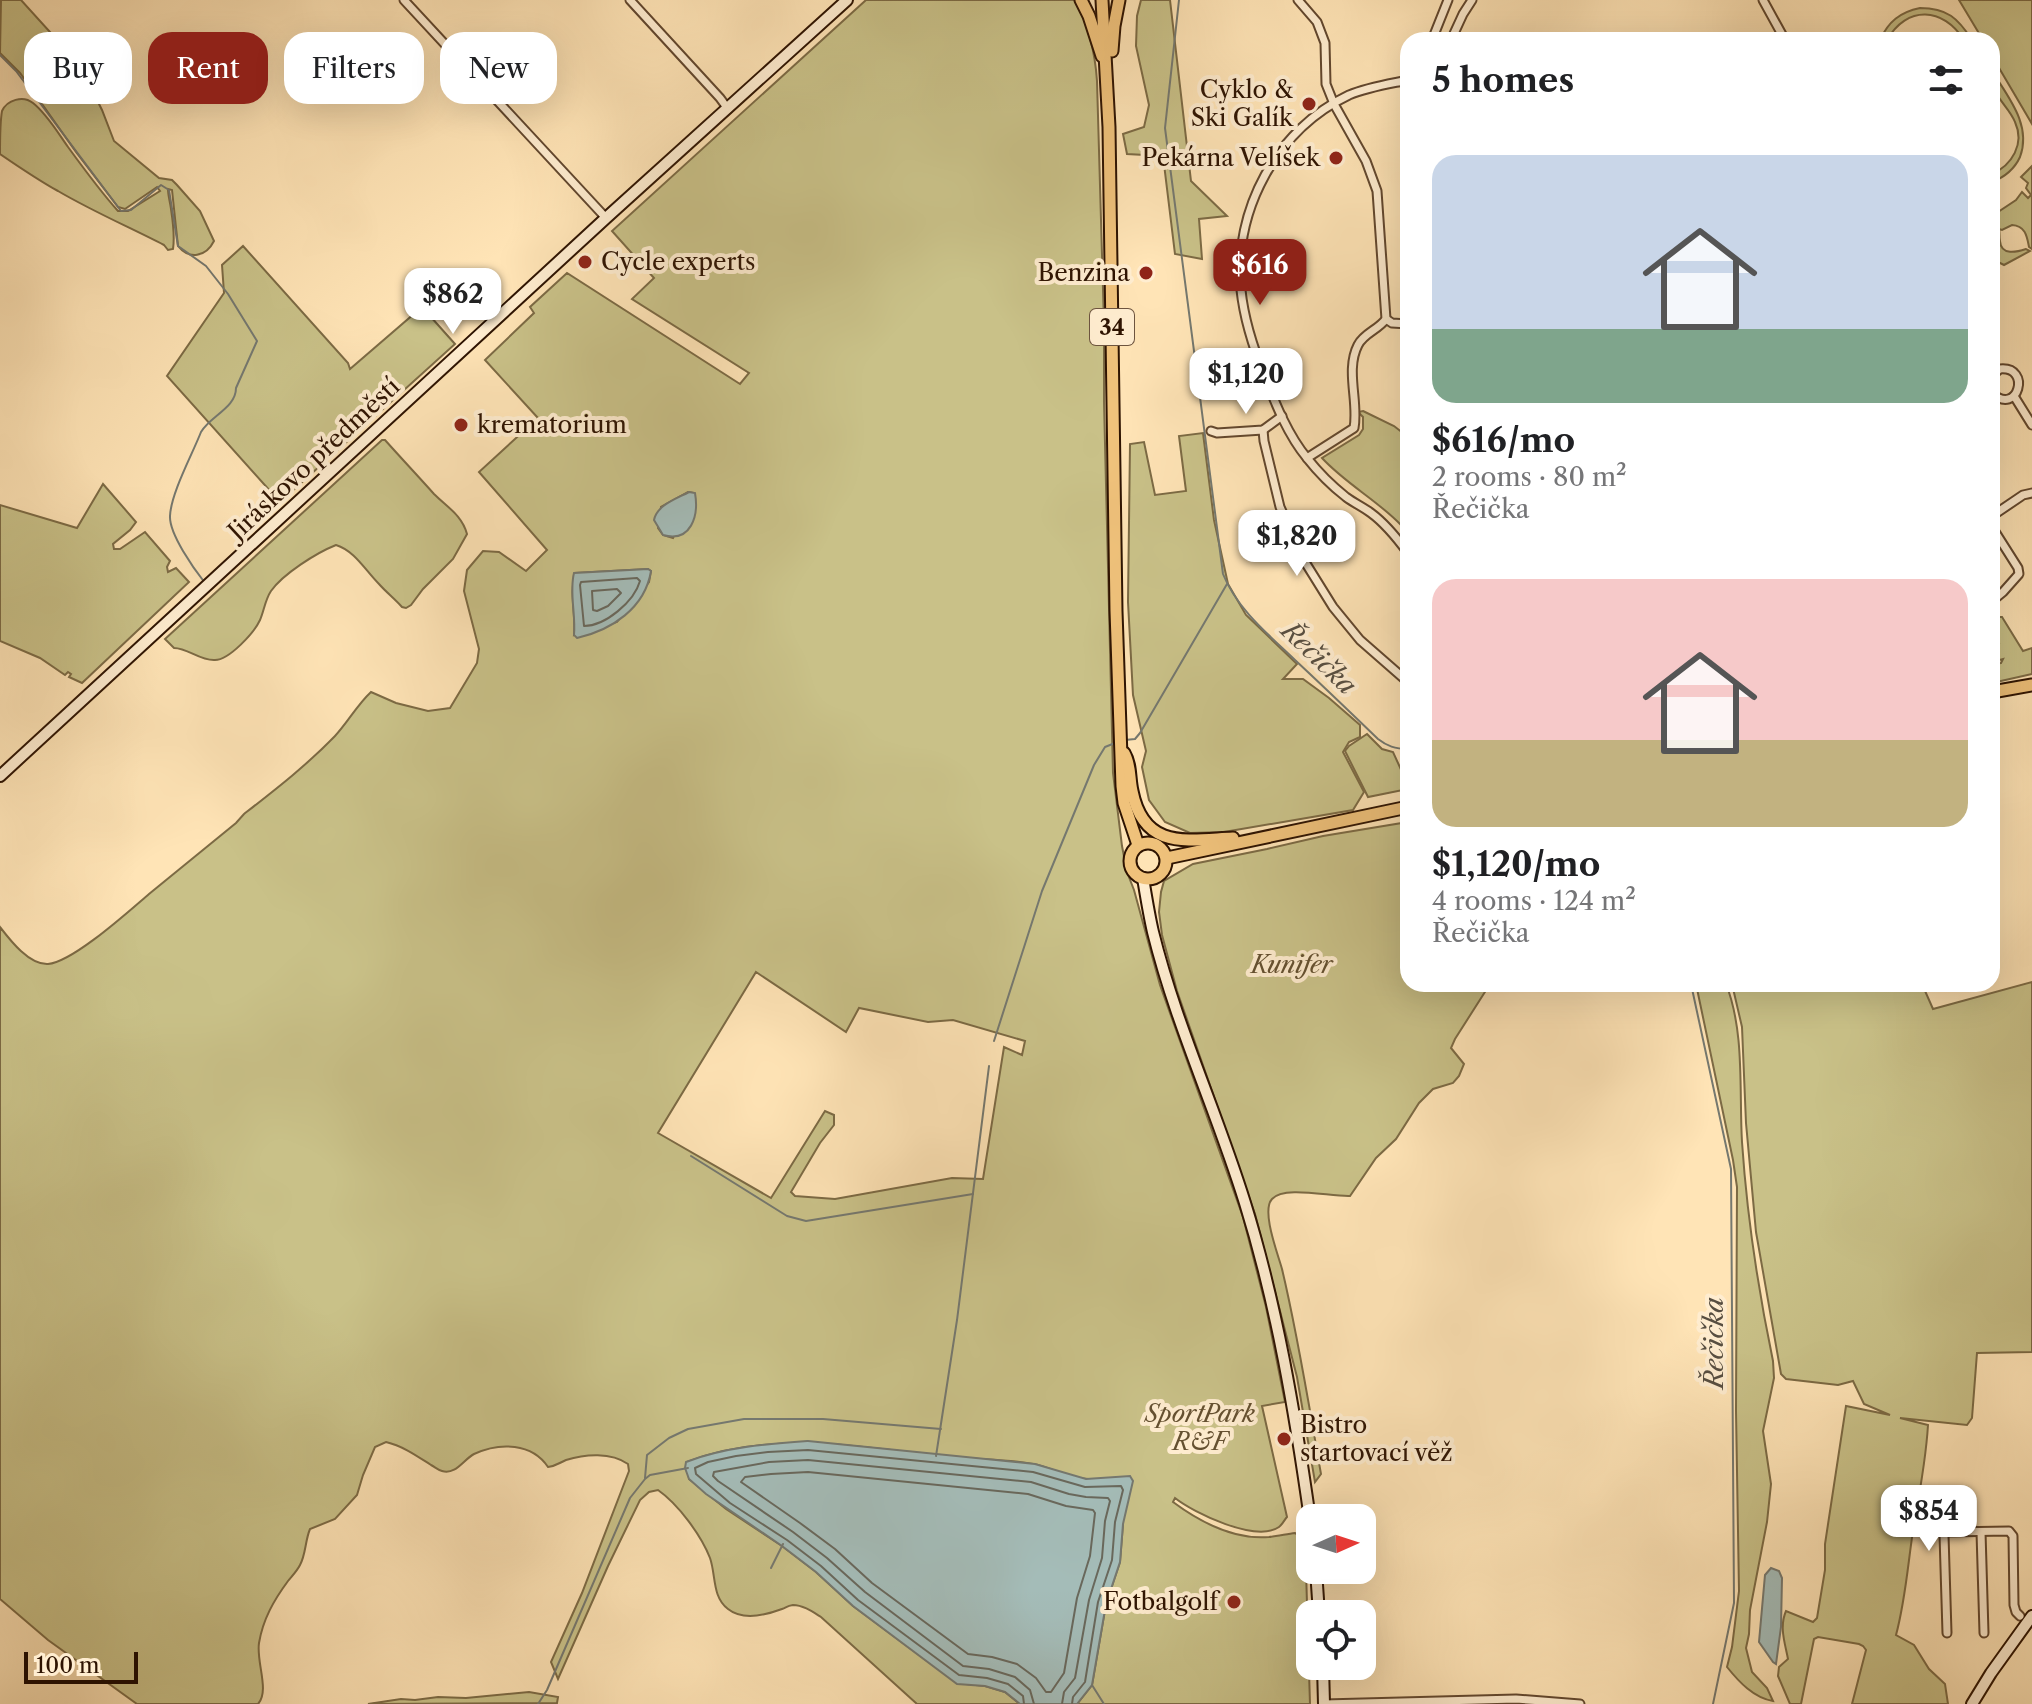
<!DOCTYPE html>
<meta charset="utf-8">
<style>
body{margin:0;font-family:"Libre Caslon Text",serif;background:#f6f6f6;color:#202124;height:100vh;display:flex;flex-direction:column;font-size:30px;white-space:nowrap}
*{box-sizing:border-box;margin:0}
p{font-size:26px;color:#757577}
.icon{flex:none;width:44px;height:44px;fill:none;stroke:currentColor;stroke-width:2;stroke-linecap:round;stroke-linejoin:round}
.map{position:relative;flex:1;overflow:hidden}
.side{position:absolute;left:1400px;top:32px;width:600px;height:960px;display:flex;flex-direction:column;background:#fff;border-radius:24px;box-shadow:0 8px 32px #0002}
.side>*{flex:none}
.hud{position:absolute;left:24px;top:32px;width:760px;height:72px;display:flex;gap:16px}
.needle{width:52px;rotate:87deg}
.fabs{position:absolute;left:1296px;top:1504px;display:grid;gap:16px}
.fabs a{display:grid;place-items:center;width:80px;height:80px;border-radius:16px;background:#fff;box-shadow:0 8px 32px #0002;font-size:40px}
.scale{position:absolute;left:24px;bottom:20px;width:114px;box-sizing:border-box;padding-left:8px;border:4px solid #2e1301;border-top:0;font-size:22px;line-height:28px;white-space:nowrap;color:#2e1301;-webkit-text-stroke:6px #ffedd0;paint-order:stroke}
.price{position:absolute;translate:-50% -68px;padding:0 18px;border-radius:16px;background:#fff;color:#222;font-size:26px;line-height:52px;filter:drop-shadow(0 2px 4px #0008)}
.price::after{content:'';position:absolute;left:50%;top:48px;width:24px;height:18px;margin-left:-12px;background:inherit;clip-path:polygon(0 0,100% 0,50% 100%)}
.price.selected{background:#8f2418;color:#fff}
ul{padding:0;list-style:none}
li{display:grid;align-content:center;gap:16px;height:424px;padding:0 32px}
li span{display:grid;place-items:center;height:248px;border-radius:24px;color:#555}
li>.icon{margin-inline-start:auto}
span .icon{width:144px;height:144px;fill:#fffc;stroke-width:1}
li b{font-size:34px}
h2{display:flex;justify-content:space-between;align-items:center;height:96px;padding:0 32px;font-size:34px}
.tag{padding:0 28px;border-radius:24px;background:#fff;box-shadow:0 8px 32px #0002;font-size:28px;line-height:72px}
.tag.selected{background:#8f2418;color:#fff}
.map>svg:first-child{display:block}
.green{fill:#c9c188;stroke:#7c6a44;stroke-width:2;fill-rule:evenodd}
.water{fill:#a4bcb8;stroke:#75786f;stroke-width:2}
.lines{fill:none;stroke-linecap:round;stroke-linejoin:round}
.shore{stroke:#69685c;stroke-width:2}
.stream{stroke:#75786f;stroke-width:2}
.street-casing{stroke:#62472e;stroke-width:11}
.secondary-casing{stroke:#2e1301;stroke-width:14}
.primary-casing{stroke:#2e1301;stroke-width:15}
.street{stroke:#ffedd0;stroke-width:7}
.secondary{stroke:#ffedd0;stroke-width:10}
.primary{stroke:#f0c27b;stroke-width:11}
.poi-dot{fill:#8f2418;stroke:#ffedd0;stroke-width:3}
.labels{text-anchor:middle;stroke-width:8;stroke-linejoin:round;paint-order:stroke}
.shield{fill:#ffedd0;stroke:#6d543f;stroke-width:2}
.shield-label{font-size:22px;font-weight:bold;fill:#2e1301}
.poi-label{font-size:24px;fill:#2e1301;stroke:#ffedd0;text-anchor:end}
.street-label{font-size:24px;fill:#2e1301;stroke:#ffedd0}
.park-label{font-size:24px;font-style:italic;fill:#645030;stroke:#ffedd0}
.water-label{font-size:26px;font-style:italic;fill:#574e41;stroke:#ffedd0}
</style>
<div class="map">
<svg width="2032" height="1704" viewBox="0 0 2032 1704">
<rect width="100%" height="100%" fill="#ffe4b6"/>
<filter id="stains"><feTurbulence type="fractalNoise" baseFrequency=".0025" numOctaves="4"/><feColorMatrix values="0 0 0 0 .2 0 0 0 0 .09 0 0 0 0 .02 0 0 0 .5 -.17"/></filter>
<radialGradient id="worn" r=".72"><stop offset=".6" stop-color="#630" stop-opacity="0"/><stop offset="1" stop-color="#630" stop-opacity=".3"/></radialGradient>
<g class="green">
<path d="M1,0H21L79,64L102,110L114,141L159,178L172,180L177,185L200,211L214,241C206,257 189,260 178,246L172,190L168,189C168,196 170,201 171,209C173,222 175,236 173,249L168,250L164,245C129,227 92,211 58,191C38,180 19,167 0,154C0,142 0,122 2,111C7,100 23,95 33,103C47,114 58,133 68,147C84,169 100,191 118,211H128L160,191L157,187L125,209L118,207L76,152L20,73L0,53Z"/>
<path d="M866,0H1075C1089,26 1095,51 1097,81L1104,324V402L1113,773L1122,846L1127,872L1134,890L1160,985L1243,1217L1266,1307L1285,1402L1262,1406L1287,1517C1285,1519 1282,1525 1279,1527C1256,1543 1194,1513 1175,1498L1173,1502C1200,1522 1235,1540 1269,1537C1278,1536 1287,1534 1295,1533L1299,1536L1306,1570L1310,1704H1077L1092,1685L1106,1604L1120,1562L1123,1524L1104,1479C1094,1479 1084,1480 1074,1477C1060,1474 1047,1466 1033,1464C1007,1459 980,1460 953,1457C866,1448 771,1429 687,1462L689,1479L726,1509L782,1546L816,1572L853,1606L957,1683L985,1686L1005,1692L1020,1704H917L821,1617C813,1612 803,1605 793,1605C787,1606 787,1607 782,1609C766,1615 743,1621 728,1609C712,1597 716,1575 710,1558C701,1535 678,1504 658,1490L649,1492L640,1500L608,1566L558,1679L551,1662L582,1593L629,1471L628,1464C611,1452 585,1454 566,1460C559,1463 556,1466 548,1467C532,1443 500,1442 474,1454C463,1460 456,1475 442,1471C438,1470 435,1467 431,1465C417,1456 403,1446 386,1442L375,1447L363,1475L357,1495L335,1519L310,1529C305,1541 306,1554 300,1565C297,1571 292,1576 288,1581C274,1600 263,1619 259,1643C256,1662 270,1691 258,1704H137L48,1640L0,1599V927C10,940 29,965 48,964C73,962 129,911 149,894C178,870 207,847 236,823L244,814C276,789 307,765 335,736C348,722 357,705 371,692L396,703L428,711L450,708L477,663L479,649L464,591L467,570L483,551L499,552L526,571L547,550L479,472L538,418L485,360L534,313L530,307L567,273L740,384L749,373L632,299L654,278L612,231ZM688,492L694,493L673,538L663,535L658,528L661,507ZM648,569L651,571L649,582L617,622L574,635C576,614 569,593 575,573ZM756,972L846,1032L859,1008L928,1022L953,1020L1025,1041L1022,1055L1004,1047L983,1179L952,1178L835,1199L795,1196L791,1192L820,1143L834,1125V1115L825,1111L771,1198L658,1133Z"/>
<path d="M1141,0H1170L1191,181L1227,216L1199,219L1202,259L1175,254L1163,156L1127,154L1123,134L1144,127L1149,105L1136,46L1137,16Z"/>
<path d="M1959,0H2032V124L1992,56V40H1983Z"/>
<path d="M1920,8C1947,8 1958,18 1972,40H1964C1943,7 1907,5 1887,40H1880C1888,22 1900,12 1920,8Z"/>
<path d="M1992,71C2008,97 2032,125 2020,157C2014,170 2005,177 1992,182V174C2012,165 2025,144 2015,122C2010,109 1995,97 1992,84C1991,80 1992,75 1992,71Z"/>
<path d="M2032,166V249L2029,247C2027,237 2026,226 2012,225L2002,230L1999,229C2000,233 1999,237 2000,241C2001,256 2017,252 2026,249L2030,251L2004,265L1992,259V216L2016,200L2022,192L2028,198L2031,195L2026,188L2028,183L2021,177Z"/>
<path d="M243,246L348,363L350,369L422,307L455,344L280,502L167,376L224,293L222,265Z"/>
<path d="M1363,411L1394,426L1408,437V512L1405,523L1401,525C1377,500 1346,484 1322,458L1359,435L1363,429V417L1358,412Z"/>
<path d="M1203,433L1214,520L1228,584L1246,615L1297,664L1283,679H1303L1329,698L1360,725V737L1349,742L1343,752L1364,792L1353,810L1224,832L1190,833L1165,822L1149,800L1142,767L1146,751L1133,695L1128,602L1130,444L1144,442L1155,495L1186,491L1179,436Z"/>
<path d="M382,440H385C401,458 418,476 434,494C447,507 462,515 467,534L453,559L423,589L411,605L406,608L402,607C395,599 386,592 379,584C365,570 355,551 336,545C316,553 283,574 271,591C265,600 264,611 260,620C254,633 229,660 215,660C200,661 188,648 174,648L165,639Z"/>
<path d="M103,484L136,522L130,530L113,544L114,549H120L145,532L170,561L167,567L168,572L176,568L189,582L82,683L69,677L71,674L68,672L65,675L40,658L0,641V505L77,528Z"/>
<path d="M1997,617H2002L2023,651L2032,648V674L1992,683V664L2001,663L2003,659L1992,662V648L1999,643L1992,631V621Z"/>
<path d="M1367,734L1382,749L1393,752L1408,785V789L1368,797L1345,751L1349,746Z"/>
<path d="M1408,822V984H1490L1455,1039L1451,1048L1464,1064L1459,1076L1453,1083L1433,1089L1419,1103L1396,1139L1376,1158L1350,1196C1331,1197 1284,1185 1272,1199C1261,1211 1278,1254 1282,1269C1298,1336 1309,1406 1321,1474L1315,1482L1297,1377L1255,1214L1177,991L1162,935L1159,912L1161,892L1164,881L1193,864L1267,849L1323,836Z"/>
<path d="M2032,982V1352L1977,1353L1972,1418L1967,1425L1900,1418L1928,1425C1926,1459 1920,1491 1914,1524C1908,1561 1906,1598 1896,1635L1914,1645L1929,1669L1945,1684L1948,1704H1852L1866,1650L1863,1646L1859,1644L1818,1637L1814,1639L1801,1704H1790L1778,1676L1779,1667L1788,1659C1785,1643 1779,1627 1786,1611L1813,1622L1817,1618L1825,1570V1544L1846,1406L1890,1415L1864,1404L1853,1381L1838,1385L1786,1379L1781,1374L1756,1232L1746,1123L1742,1027L1732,984H1922L1933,1009Z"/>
<path d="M1696,984H1726C1745,1032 1739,1091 1742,1142C1747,1216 1758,1289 1773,1361L1774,1378L1763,1431L1771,1484L1767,1522L1750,1610L1749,1634L1746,1648L1752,1672L1767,1688L1773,1701C1754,1698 1739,1682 1727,1667L1732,1647L1739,1591L1736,1411L1737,1187L1733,1160Z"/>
<path d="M529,1692L558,1697L557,1703L368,1704L401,1699L415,1700L438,1697L466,1698Z"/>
</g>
<g class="water">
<path d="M689,492L695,493C699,516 691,543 663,535L654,520C657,505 676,499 689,492Z"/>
<path d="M648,569L651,571C645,608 612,630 577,638L574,635C576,615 569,592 574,573Z"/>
<path d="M808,1441L1035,1464L1086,1479L1130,1476L1133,1481L1123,1524L1120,1562L1106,1604L1092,1685L1077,1704H1020L1005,1692L985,1686L957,1684L853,1606L816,1572L782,1546L706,1494L689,1479L685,1468L686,1462C725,1447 767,1444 808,1441Z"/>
<path d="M1771,1568L1779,1571L1782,1578L1781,1627L1776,1664L1773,1662L1759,1642L1765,1575Z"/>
</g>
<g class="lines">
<g class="shore">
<path d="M637,578L640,581C634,602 605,626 584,626L580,585L581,582Z"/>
<path d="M617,589L621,593L608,606L597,611L593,610L592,591Z"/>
<path d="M808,1472L1028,1494L1066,1506L1093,1510L1095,1513L1090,1556L1077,1598L1064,1673L1051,1692H1046L1036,1678L1017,1664L992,1657L968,1654L872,1583L835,1549L800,1523L741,1482L745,1477L771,1474Z"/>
<path d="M1024,1704L1023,1696L1008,1684L987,1678L959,1675L858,1600L821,1566L787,1540L730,1503L696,1474L695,1468L708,1462L736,1456L768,1452L808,1450L1033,1472L1085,1487L1121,1486L1123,1490L1115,1522L1112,1560L1098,1602L1085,1682L1073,1697L1072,1704"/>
<path d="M1034,1704L1030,1690L1015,1677L989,1669L963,1666L865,1592L827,1558L793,1532L718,1481L713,1476L714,1472L769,1462L808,1460L1031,1482L1069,1494L1086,1497L1108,1498L1110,1501L1105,1521L1102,1558L1089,1600L1075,1678L1064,1692L1062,1704"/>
</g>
<g class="stream">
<path d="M1179,0L1165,128L1223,574C1237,609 1269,635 1295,660C1323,686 1350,712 1378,739C1387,746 1395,749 1408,749"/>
<path d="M0,55L16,71L121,211L131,210L161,185L169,190L178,246L206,266L228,294L257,341L236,388C236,408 210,416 201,432C192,455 171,493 170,516C169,534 194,569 205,583"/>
<path d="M1125,740L1135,739L1140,733L1227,584"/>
<path d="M1691,984L1731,1169L1734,1603L1713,1704"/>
<path d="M994,1041L1042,891L1094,765L1105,747L1115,743"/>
<path d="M691,1156L787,1216L806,1221L973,1194"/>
<path d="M936,1456L957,1320L989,1066"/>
<path d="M645,1478L647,1455L669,1438L688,1429L744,1419H823L941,1429"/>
<path d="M771,1568L783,1544"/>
<path d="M1092,1685L1104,1704"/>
<path d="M538,1704L547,1690L630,1498L645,1479L650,1475L688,1468"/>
</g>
<defs>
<g id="street">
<path d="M404,0L606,218"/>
<path d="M630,0L720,98L728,109"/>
<path d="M1298,0L1317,22L1325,43L1326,84L1334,104L1366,161L1377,191L1386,319C1378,330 1364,333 1358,345C1345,370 1359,402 1354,428L1307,458"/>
<path d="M1763,0L1785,40"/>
<path d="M1432,40L1448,0"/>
<path d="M1451,40L1463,14L1472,0"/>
<path d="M1408,80C1389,84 1368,87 1349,95C1277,129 1233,210 1241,290C1244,319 1254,350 1265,377C1276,405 1288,435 1307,458C1318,472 1332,486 1346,497C1354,503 1363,507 1371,513C1386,524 1397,538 1408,553"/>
<path d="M1386,319L1392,323L1408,324"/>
<path d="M1992,375L2000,369C2032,366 2018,417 1992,393"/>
<path d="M2014,396L2032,425"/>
<path d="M1263,430L1264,441L1280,507L1305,562L1333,607L1360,640L1408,682"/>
<path d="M1211,431L1217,433L1263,430L1282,416"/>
<path d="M1992,516L2023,495L2032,493"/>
<path d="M1992,527L2018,568L2019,574L2003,592L1992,601"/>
<path d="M1981,1532L1984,1633"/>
<path d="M1947,1633L1944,1535L1947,1532L2009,1531L2013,1536L2014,1605L2016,1612L2020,1616"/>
<path d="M1324,1704L1516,1699L1580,1704"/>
</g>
<g id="secondary">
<path d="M0,776L606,218L847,0"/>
<path d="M1143,878C1146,896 1149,915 1153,932C1176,1025 1217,1112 1245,1203C1277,1306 1295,1413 1310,1519"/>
<path d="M1316,1570L1319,1614"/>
<path d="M1323,1666L1324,1704"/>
<path d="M1972,1704L1991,1673L2032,1616"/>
</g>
<g id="primary">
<path d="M1081,0L1089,16L1102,56"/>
<path d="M1102,0L1109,127L1116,611L1122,786L1124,803L1138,845"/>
<path d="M1112,51L1114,26L1119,0"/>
<path d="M1992,692L2032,685"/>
<path d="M1124,753C1131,765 1129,778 1132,791C1144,851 1188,840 1233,838"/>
<circle cx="1148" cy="861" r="18"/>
<path d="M1167,858L1408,807"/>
</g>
</defs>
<use href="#street" class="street-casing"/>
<use href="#secondary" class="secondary-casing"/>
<use href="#primary" class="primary-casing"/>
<use href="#street" class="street"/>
<use href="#secondary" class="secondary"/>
<use href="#primary" class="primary"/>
</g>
<g class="poi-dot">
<circle cx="1309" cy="104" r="8"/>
<circle cx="1336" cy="158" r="8"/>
<circle cx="585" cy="262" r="8"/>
<circle cx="1146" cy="273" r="8"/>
<circle cx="461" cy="425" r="8"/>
<circle cx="1284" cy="1439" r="8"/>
<circle cx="1234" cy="1602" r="8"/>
</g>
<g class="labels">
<rect class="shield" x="1090" y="309" width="44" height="36" rx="6"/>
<g class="shield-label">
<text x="1112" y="335">34</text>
</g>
<g class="poi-label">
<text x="1293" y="98">Cyklo &amp;<tspan x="1293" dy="28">Ski Galík</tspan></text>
<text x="1320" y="166">Pekárna Velíšek</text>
<text x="601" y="270" text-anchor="start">Cycle experts</text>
<text x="1130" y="281">Benzina</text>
<text x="477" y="433" text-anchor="start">krematorium</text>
<text x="1300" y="1433" text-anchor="start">Bistro<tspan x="1300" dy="28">startovací věž</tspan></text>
<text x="1218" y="1610">Fotbalgolf</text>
</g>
<g class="street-label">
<text transform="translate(314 459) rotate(-43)" y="8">Jiráskovo předměstí</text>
</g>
<g class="park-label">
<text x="1292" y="973">Kunifer</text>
<text x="1200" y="1422">SportPark<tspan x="1200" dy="28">R&amp;F</tspan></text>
</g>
<g class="water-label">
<text transform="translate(1319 658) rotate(44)" y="9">Řečička</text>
<text transform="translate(1714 1343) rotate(-90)" y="9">Řečička</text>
</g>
</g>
<rect width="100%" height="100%" filter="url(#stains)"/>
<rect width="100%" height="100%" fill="url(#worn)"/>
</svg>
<div class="fabs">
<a><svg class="needle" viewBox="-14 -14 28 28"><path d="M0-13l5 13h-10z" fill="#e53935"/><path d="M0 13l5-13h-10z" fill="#757577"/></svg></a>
<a><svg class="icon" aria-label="locate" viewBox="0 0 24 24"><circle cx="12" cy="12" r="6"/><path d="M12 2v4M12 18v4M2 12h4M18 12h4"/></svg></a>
</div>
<div class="scale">100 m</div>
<b class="price selected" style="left:1260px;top:307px">$616</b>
<b class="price" style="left:453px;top:336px">$862</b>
<b class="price" style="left:1246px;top:416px">$1,120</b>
<b class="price" style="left:1297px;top:578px">$1,820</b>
<b class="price" style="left:1929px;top:1553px">$854</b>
<div class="hud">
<a class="tag">Buy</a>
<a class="tag selected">Rent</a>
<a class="tag">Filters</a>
<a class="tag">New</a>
</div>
<section class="side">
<h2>5 homes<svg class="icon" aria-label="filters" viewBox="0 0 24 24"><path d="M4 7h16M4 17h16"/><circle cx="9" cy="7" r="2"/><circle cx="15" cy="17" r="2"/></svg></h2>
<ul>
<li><span style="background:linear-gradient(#c9d6e8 70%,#7fa58c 0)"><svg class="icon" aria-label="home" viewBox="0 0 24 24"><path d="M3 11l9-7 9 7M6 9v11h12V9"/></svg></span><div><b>$616/mo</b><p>2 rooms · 80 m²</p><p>Řečička</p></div></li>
<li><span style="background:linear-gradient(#f6c9c9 65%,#c2b280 0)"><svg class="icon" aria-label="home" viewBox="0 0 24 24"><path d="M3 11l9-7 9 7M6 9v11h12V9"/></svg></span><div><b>$1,120/mo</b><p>4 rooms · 124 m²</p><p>Řečička</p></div></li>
</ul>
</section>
</div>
